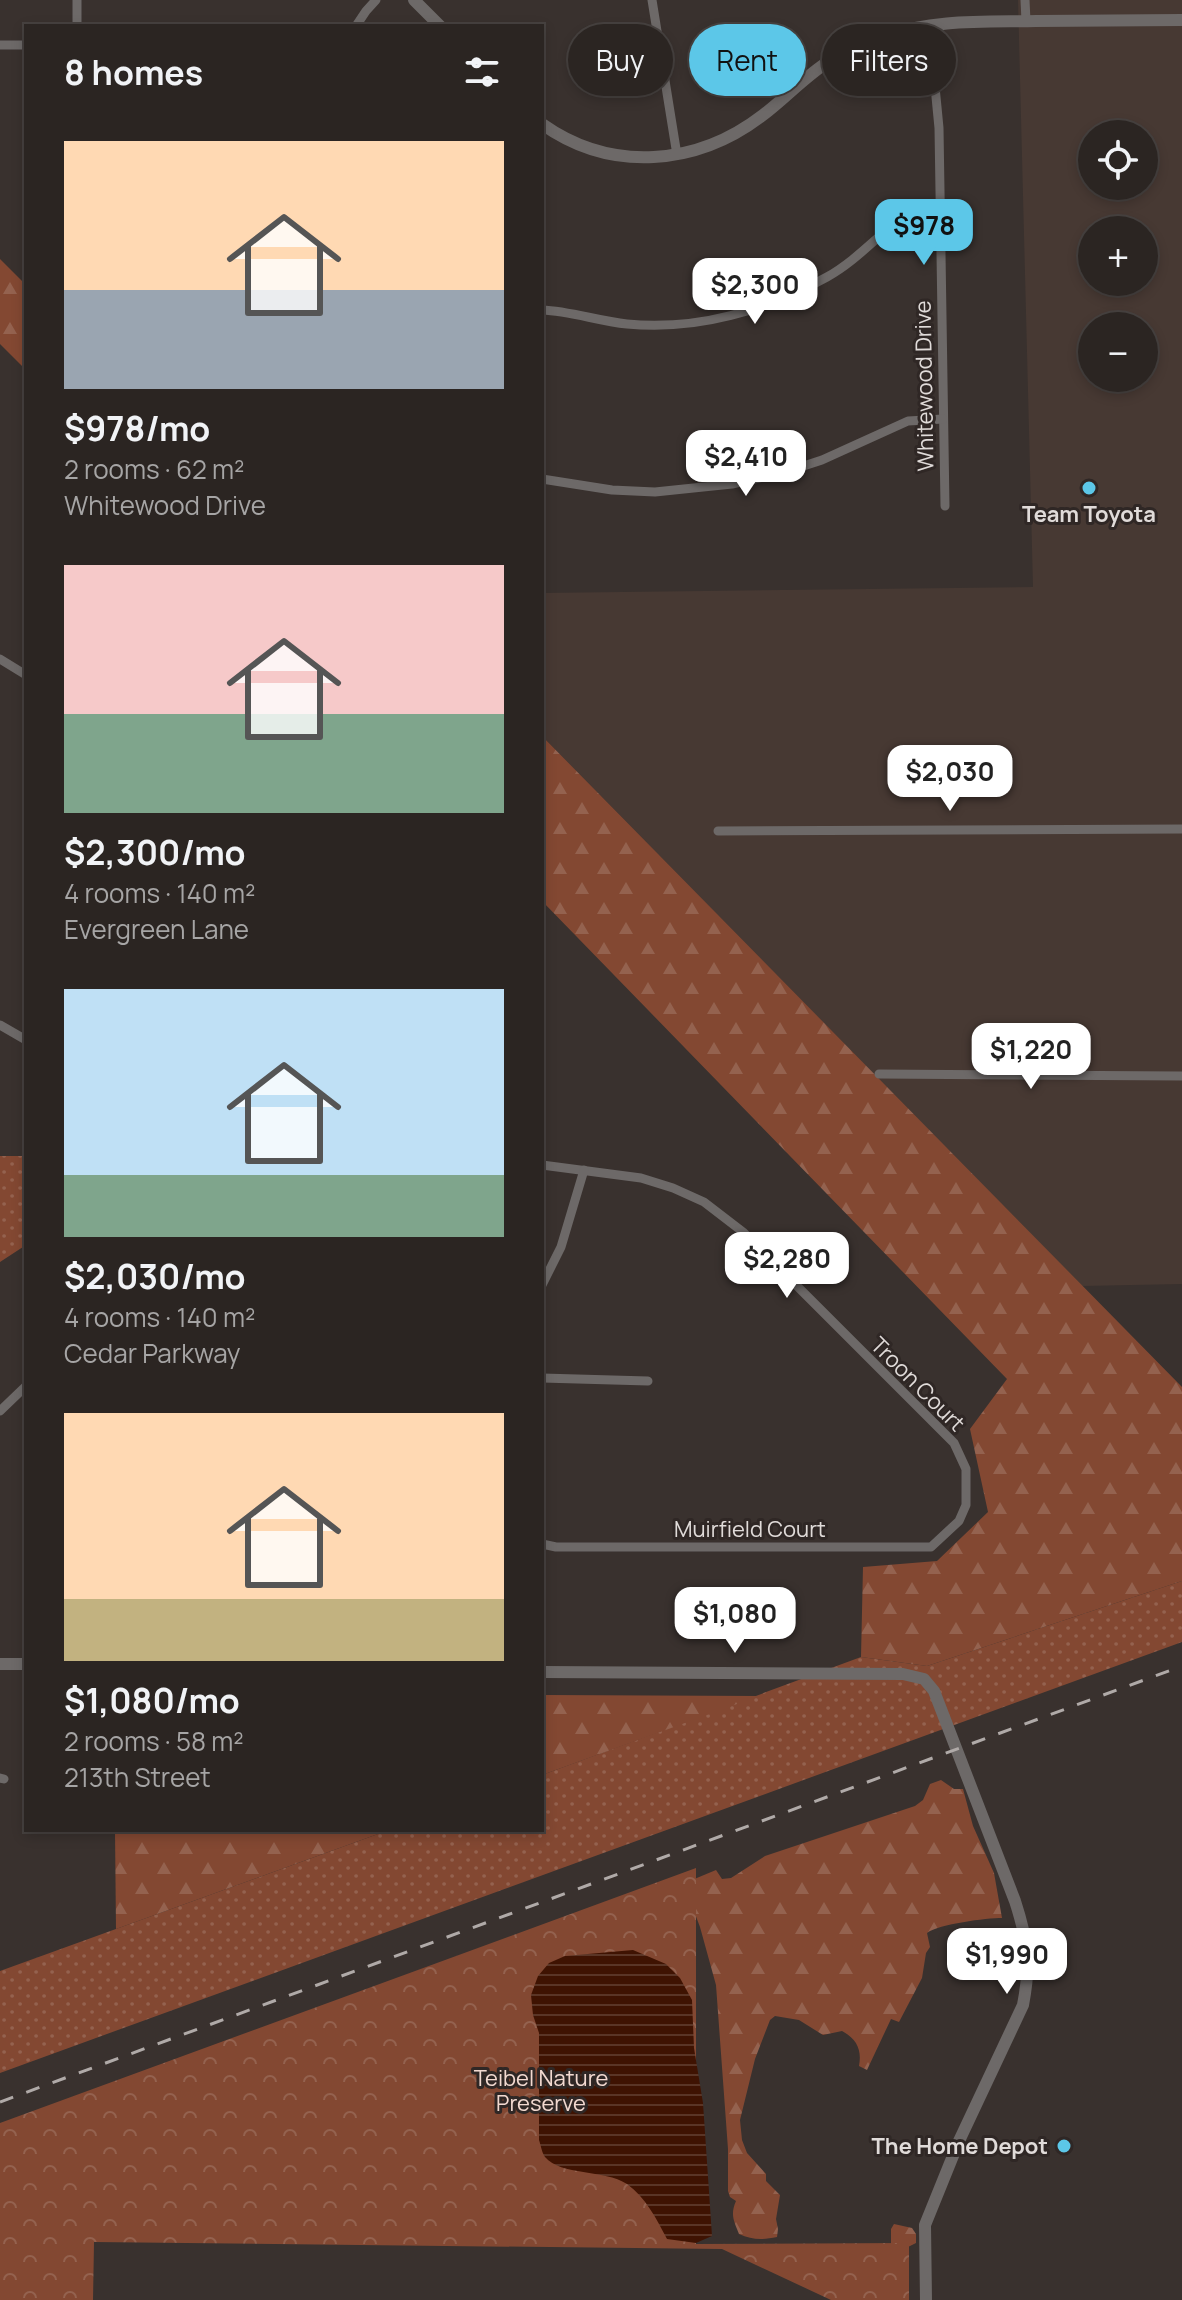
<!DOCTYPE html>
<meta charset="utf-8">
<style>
body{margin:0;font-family:Manrope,sans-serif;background:#37312f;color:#f1f3f6;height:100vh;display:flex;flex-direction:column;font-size:30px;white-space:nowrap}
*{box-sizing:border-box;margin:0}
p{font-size:26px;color:#a6a5a5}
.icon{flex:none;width:44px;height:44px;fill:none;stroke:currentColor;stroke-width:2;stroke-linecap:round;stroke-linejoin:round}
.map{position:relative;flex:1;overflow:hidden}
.panel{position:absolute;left:24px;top:24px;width:520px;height:1808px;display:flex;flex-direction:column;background:#2b2522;border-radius:0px;box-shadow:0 4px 12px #0003,0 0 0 2px #474240}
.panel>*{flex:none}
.banner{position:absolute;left:568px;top:24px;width:494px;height:72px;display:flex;gap:16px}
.buttons{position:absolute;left:1078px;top:120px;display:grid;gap:16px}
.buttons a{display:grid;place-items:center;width:80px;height:80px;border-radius:50%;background:#2b2522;box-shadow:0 4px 12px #0003,0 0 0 2px #474240;font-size:40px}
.price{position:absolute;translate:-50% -68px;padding:0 18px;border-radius:16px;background:#fff;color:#222;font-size:26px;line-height:52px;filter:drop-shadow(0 2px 4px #0008)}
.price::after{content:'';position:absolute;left:50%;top:48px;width:24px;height:18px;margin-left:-12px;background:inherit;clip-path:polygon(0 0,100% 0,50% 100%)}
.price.active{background:#5cc7e8;color:#111}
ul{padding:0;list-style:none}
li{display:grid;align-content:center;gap:16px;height:424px;padding:0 40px}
li span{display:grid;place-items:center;height:248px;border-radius:0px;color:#555}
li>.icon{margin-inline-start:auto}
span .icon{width:144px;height:144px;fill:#fffc;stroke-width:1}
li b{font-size:34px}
h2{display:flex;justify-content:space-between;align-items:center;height:96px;padding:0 40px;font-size:34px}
.tag{padding:0 28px;border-radius:36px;background:#2b2522;box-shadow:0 4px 12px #0003,0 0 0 2px #474240;font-size:28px;line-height:72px}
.tag.active{background:#5cc7e8;color:#111}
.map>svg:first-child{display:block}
.built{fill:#473933;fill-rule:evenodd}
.grass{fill:url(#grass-dots)}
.forest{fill:url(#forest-firs)}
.park{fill:url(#park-crowns)}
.water{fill:url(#water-rules)}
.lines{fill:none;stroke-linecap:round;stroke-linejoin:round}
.minor{stroke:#6d6968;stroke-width:9}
.tertiary{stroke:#6d6968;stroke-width:12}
.rail{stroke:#b0aaa8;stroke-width:3;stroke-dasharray:14 14;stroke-linecap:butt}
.poi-dot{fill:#5cc7e8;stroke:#2f2725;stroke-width:3}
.labels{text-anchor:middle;stroke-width:6;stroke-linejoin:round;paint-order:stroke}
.street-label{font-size:22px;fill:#e0dbd9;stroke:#2f2725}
.poi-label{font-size:22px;font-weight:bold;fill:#e0dbd9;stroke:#2f2725}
.park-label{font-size:22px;fill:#f2d9d0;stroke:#2f2725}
</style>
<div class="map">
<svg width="1182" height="2300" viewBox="0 0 1182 2300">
<defs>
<pattern id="grass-dots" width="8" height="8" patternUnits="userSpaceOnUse" patternTransform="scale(2)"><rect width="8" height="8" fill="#834832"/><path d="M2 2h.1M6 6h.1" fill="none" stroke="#94624f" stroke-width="1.8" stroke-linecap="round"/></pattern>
<pattern id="forest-firs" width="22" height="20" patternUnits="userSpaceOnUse" patternTransform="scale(2)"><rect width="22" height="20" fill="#834832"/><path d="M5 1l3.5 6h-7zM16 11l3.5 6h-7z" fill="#94624f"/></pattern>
<pattern id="park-crowns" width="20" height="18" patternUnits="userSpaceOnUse" patternTransform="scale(2)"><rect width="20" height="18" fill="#834832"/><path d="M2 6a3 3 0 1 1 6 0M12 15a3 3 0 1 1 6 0" fill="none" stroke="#94624f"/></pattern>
<pattern id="water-rules" width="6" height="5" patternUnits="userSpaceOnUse" patternTransform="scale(2)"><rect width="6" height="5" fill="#3f1302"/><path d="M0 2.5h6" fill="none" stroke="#5a3526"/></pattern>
</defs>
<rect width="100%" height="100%" fill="#39312e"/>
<path class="built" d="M1018,0H1182V1284L1082,1286L542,736V593L1033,587ZM1092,134H1144V186H1092ZM1092,230H1144V282H1092ZM1092,326H1144V378H1092Z"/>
<g class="grass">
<path d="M0,1156H26V1245L0,1262Z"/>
<path d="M1182,1581V1642L0,2073V1971L389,1830H542V1775L861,1657L927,1666Z"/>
</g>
<g class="forest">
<path d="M0,259L26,285V370L0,344Z"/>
<path d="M542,736L1182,1387V1581L927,1666L861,1657L863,1567L937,1561L988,1512L970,1429L1007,1379L542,901Z"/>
<path d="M542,1695L759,1696L542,1775Z"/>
<path d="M941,1780L954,1789H963L973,1826L994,1873L1002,1918C986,1918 939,1924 927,1933L930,1947L926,1953L922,1978L899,2022L891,2019L867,2070L859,2066C862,2050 857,2039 842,2031L823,2035L799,2020L775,2016L770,2020L755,2059L740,2120L742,2140L747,2153L766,2174V2181L780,2195L776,2219L778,2229L777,2237C763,2240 752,2240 739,2234C734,2221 730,2215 736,2201L730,2197L728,2191V2149L716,1985L700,1927L692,1906L656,1895L716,1870L722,1879L731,1878L765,1856L915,1806L923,1800L930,1784Z"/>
<path d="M115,1830H389L116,1929Z"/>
<path d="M894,2224L912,2228L916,2234V2243L904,2249L891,2247V2229Z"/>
</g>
<path class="park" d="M696,1868V2244L909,2243V2300H831L722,2249L94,2242L93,2300H0V2123Z"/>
<path class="water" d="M633,1950L666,1964L680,1978L692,2000L694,2048L703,2103L712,2236L696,2243L667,2239C656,2218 646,2198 627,2184C604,2169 561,2176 545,2157C542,2153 541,2146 539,2140V2033L533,2015L531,1995L538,1976L549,1963L565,1956Z"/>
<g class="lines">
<g class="minor">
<path d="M652,0L677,155"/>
<path d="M1025,0L1026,21"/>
<path d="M77,26V0"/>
<path d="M356,26L366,11L376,0"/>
<path d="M925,26L934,76L939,128L945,506"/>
<path d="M0,45H26"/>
<path d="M542,310C570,311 598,321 627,324C697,331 767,310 827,277C847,266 864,250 881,235C891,226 902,214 915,209C922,207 932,207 939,206"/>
<path d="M542,479L612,490L655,492L732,484L782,473L822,460L908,421L943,419"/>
<path d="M0,659L26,675"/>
<path d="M718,831L1182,829"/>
<path d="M0,1025L26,1040"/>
<path d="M879,1074L1182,1076"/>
<path d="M542,1165L641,1178L673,1188L704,1202L743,1232L954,1443L966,1469V1505L959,1521L931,1547H556L542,1544"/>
<path d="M542,1285L561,1247L584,1170"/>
<path d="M542,1378L648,1381"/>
<path d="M0,1411L26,1386"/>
<path d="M0,1778L4,1779"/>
</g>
<g class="tertiary">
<path d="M414,0L440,26"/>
<path d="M542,124C611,173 697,166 763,115C787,97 808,73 834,58C850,50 868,42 885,36C934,19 984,22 1036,21C1084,21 1133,20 1182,20"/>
<path d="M0,1664H26"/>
<path d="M542,1672L903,1674L924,1679L934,1691L1015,1901C1028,1941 1031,1964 1023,2005L959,2141L925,2225L926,2300"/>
</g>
<path class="rail" d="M0,2102L1182,1666"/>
</g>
<g class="poi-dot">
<circle cx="1089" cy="488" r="8"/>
<circle cx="1064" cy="2146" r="8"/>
</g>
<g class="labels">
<g class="street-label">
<text transform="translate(924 386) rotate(-91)" y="8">Whitewood Drive</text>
<text transform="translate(918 1384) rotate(45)" y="8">Troon Court</text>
<text x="750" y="1537">Muirfield Court</text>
</g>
<g class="poi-label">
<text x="1089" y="522">Team Toyota</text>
<text x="1048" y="2154" text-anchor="end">The Home Depot</text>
</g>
<g class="park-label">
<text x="541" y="2086">Teibel Nature<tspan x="541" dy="25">Preserve</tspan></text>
</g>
</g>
</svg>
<div class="buttons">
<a><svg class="icon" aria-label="locate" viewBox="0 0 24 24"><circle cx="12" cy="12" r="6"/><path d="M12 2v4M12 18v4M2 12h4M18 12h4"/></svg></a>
<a>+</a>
<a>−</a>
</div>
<b class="price active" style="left:924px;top:267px">$978</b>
<b class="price" style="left:755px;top:326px">$2,300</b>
<b class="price" style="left:746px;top:498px">$2,410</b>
<b class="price" style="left:950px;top:813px">$2,030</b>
<b class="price" style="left:1031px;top:1091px">$1,220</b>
<b class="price" style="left:787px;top:1300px">$2,280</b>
<b class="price" style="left:735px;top:1655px">$1,080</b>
<b class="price" style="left:1007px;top:1996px">$1,990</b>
<div class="banner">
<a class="tag">Buy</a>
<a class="tag active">Rent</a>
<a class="tag">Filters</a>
</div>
<section class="panel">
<h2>8 homes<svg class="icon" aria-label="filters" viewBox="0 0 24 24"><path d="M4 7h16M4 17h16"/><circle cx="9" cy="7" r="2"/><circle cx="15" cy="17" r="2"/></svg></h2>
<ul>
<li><span style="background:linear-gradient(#ffd9b3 60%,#9aa5b1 0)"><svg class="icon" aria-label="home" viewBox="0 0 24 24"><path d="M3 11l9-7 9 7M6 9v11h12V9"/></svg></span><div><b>$978/mo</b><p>2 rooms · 62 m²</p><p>Whitewood Drive</p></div></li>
<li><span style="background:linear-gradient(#f6c9c9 60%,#7fa58c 0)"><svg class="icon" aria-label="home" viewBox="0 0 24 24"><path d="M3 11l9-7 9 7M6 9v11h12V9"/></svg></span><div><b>$2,300/mo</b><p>4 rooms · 140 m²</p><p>Evergreen Lane</p></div></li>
<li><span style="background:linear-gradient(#bfe0f5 75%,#7fa58c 0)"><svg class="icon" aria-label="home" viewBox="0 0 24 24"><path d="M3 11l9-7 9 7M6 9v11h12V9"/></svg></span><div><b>$2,030/mo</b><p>4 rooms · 140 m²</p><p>Cedar Parkway</p></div></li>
<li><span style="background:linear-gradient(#ffd9b3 75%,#c2b280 0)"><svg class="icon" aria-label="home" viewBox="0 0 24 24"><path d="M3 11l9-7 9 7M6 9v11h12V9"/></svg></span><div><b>$1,080/mo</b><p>2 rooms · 58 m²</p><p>213th Street</p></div></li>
</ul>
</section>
</div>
